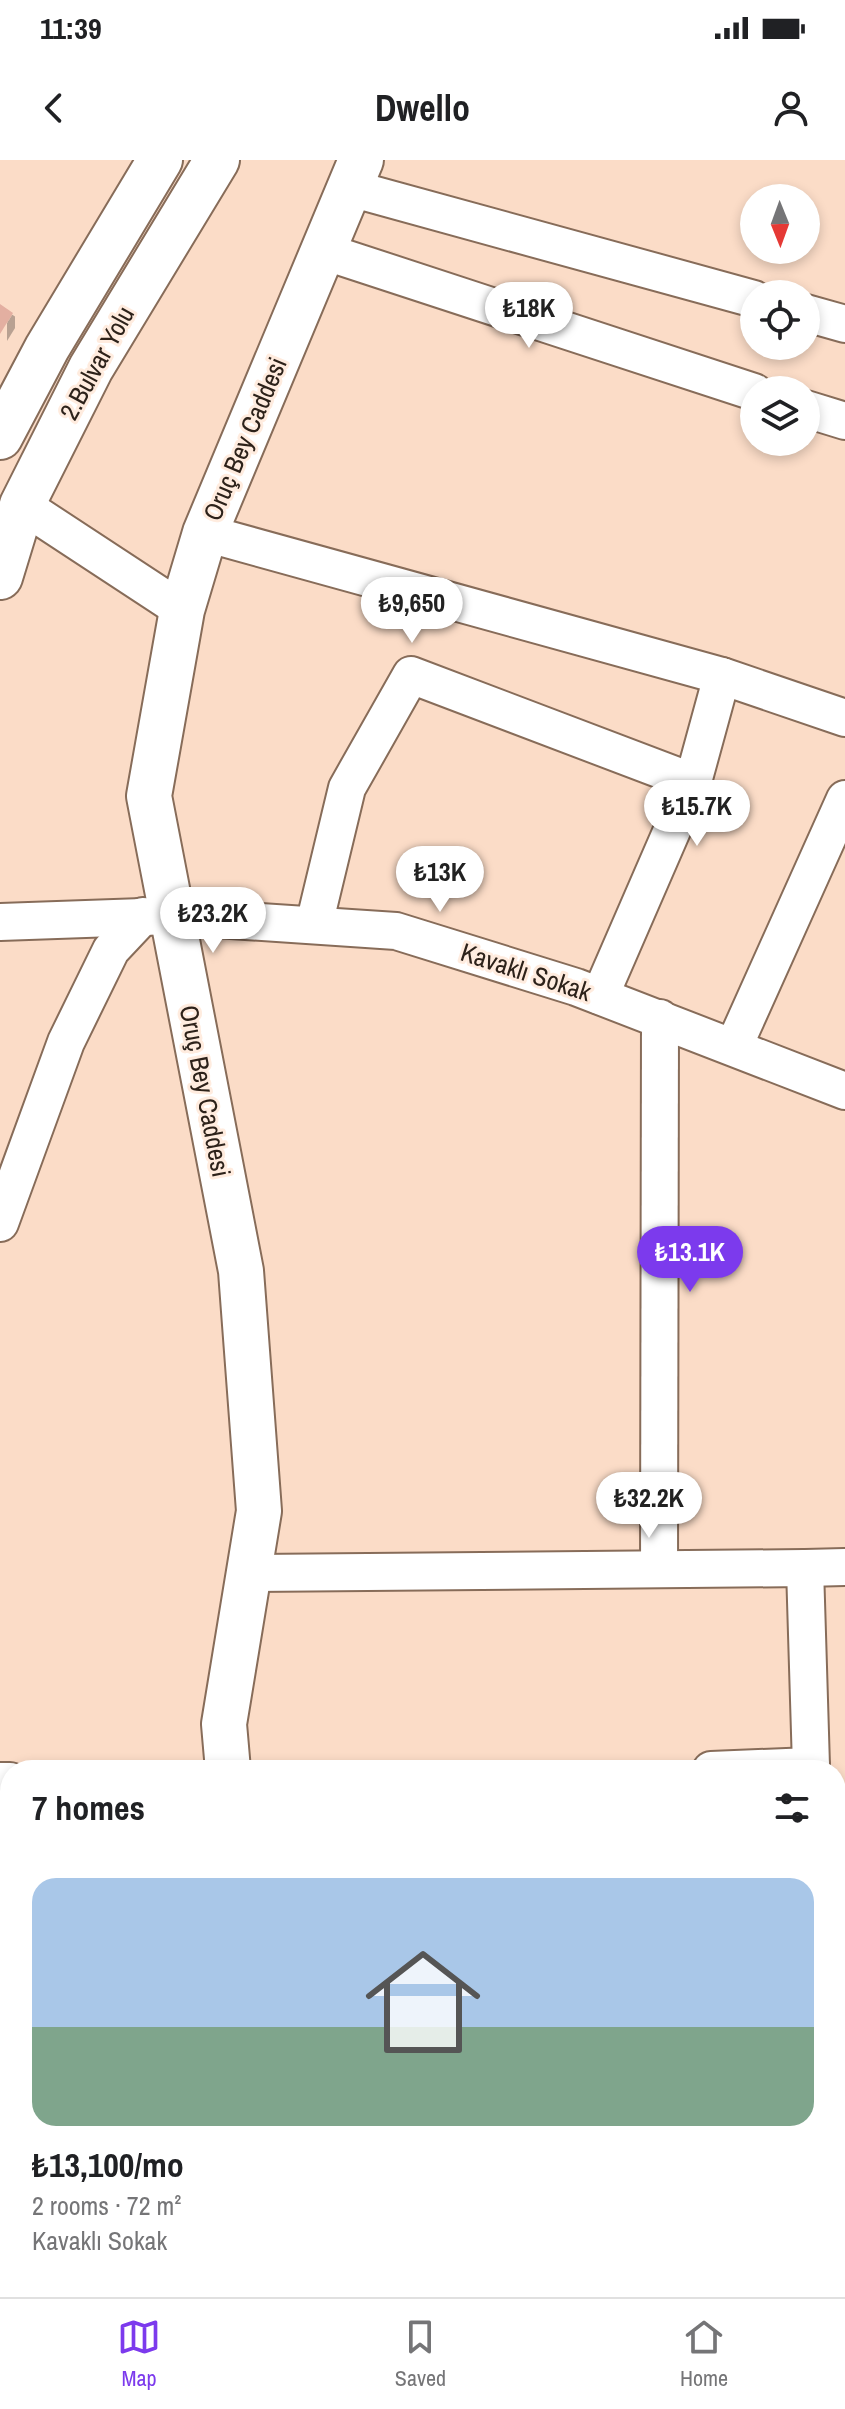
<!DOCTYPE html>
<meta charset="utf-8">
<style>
body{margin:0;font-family:"Archivo Narrow",sans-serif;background:#f6f6f6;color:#202124;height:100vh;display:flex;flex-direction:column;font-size:30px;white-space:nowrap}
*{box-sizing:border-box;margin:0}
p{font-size:26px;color:#757577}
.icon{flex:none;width:44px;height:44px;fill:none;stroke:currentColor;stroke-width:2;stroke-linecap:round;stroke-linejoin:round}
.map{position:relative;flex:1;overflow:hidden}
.details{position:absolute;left:0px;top:1600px;width:846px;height:538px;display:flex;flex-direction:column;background:#fff;border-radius:32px 32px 0 0;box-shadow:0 4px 12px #0003}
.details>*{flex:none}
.needle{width:52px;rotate:179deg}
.tools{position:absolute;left:740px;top:24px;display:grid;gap:16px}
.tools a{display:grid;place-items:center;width:80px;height:80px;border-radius:50%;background:#fff;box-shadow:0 4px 12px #0003;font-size:40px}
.price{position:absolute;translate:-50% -68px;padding:0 18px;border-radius:28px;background:#fff;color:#222;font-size:26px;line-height:52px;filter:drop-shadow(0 2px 4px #0008)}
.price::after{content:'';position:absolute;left:50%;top:48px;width:24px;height:18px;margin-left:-12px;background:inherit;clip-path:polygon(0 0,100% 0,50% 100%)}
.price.on{background:#7c3aed;color:#fff}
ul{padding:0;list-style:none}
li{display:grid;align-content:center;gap:16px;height:424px;padding:0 32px}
li span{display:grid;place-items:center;height:248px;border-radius:24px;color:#555}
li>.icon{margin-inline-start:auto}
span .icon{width:144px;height:144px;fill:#fffc;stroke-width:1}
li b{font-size:34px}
h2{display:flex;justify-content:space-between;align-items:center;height:96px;padding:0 32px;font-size:34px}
.status{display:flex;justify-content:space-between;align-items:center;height:56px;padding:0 40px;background:#fff;direction:ltr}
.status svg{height:22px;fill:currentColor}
header{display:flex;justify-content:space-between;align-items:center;height:104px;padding:0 32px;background:#fff;font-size:36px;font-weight:700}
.tabs{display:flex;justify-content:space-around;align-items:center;height:112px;border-top:2px solid #e0e0e0;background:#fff;font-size:22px;color:#757577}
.tabs a{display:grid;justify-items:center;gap:4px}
.tabs .on{color:#7c3aed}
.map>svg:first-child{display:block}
.building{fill:#e3afa1;filter:url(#shadow)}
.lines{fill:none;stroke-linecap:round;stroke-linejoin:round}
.minor-casing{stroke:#876c59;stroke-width:40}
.major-casing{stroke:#876c59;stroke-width:48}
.path{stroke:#9c8677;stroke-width:5;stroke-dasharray:2 6;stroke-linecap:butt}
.minor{stroke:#fff;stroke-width:36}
.major{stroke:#fff;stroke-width:44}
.labels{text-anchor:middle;stroke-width:6;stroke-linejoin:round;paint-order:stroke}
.street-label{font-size:26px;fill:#2d221a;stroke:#ffecdf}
</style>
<div class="status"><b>11:39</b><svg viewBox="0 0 49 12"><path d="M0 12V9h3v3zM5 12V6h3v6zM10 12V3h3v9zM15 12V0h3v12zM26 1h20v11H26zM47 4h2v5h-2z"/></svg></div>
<header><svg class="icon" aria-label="back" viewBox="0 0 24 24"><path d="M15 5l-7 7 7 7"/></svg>Dwello<svg class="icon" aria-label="person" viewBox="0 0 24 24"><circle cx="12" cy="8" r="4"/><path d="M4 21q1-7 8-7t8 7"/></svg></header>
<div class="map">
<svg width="845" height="2137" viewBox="0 0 845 2137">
<defs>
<filter id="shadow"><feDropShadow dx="7" dy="7" stdDeviation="0" flood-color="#0004"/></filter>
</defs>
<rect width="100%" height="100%" fill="#fbdcc7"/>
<g class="building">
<path d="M0,144L13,153L0,174Z"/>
<path d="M8,1781H10V1870H0Z"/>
</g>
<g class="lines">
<defs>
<g id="minor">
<path d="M350,28L754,139"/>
<path d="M323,91L754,232"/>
<path d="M806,153L845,164"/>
<path d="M806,249L845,261"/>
<path d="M22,345L182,450"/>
<path d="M205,373L722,516L845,558"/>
<path d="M0,762L171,756L396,771L576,827L845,931"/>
<path d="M314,765L347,628L411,515L693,622"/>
<path d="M600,836L693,622L722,516"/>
<path d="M734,886L845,639"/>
<path d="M0,1063L66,882L111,790L143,756"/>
<path d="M805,1408L845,1407"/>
<path d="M659,1409L660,858"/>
<path d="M249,1413L805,1408L811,1606"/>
<path d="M711,1610L811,1606V1610"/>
<path d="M0,1621H10"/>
<path d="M0,1923L10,1926"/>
<path d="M836,2090H845"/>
<path d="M240,2137V2128"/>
</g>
<g id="major">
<path d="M0,277L47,188L160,0"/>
<path d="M0,417L22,345L91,208L217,0"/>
<path d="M228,1610L224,1564L259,1351L241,1111L149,636L182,450L205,373L361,0"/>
<path d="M493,2128L508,2137"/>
</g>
</defs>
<use href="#minor" class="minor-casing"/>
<use href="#major" class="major-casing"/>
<g class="path">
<path d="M836,1707L845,1706"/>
<path d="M836,1860L845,1856"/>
</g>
<use href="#minor" class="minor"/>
<use href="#major" class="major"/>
</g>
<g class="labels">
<g class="street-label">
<text transform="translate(97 203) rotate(-61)" y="9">2.Bulvar Yolu</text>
<text transform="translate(245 279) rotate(-67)" y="9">Oruç Bey Caddesi</text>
<text transform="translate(526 812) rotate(18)" y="9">Kavaklı Sokak</text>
<text transform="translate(205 931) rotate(79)" y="9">Oruç Bey Caddesi</text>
</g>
</g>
</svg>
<div class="tools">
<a><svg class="needle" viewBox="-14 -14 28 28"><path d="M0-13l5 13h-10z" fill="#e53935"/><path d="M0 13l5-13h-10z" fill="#757577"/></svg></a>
<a><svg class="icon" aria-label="locate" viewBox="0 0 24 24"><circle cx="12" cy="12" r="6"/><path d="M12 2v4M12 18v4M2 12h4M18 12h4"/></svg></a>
<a><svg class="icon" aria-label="layers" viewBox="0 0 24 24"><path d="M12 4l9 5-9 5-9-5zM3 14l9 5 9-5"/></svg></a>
</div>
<b class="price" style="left:529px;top:190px">₺18K</b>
<b class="price" style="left:412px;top:485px">₺9,650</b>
<b class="price" style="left:697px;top:688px">₺15.7K</b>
<b class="price" style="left:440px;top:754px">₺13K</b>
<b class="price" style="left:213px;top:795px">₺23.2K</b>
<b class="price on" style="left:690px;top:1134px">₺13.1K</b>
<b class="price" style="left:649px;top:1380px">₺32.2K</b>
<section class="details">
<h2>7 homes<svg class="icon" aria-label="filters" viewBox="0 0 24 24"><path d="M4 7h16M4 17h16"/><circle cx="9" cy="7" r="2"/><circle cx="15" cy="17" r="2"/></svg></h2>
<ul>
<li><span style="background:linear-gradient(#a9c7e8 60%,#7fa58c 0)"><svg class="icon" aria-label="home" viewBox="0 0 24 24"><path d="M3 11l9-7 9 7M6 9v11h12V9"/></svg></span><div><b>₺13,100/mo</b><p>2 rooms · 72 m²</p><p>Kavaklı Sokak</p></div></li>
</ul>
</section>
</div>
<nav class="tabs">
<a class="on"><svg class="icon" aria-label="map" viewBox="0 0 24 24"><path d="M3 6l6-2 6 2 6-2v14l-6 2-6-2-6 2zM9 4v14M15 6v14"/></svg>Map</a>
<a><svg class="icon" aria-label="saved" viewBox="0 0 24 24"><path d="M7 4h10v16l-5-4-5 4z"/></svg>Saved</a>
<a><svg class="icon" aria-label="home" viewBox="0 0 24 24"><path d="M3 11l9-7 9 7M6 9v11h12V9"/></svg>Home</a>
</nav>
